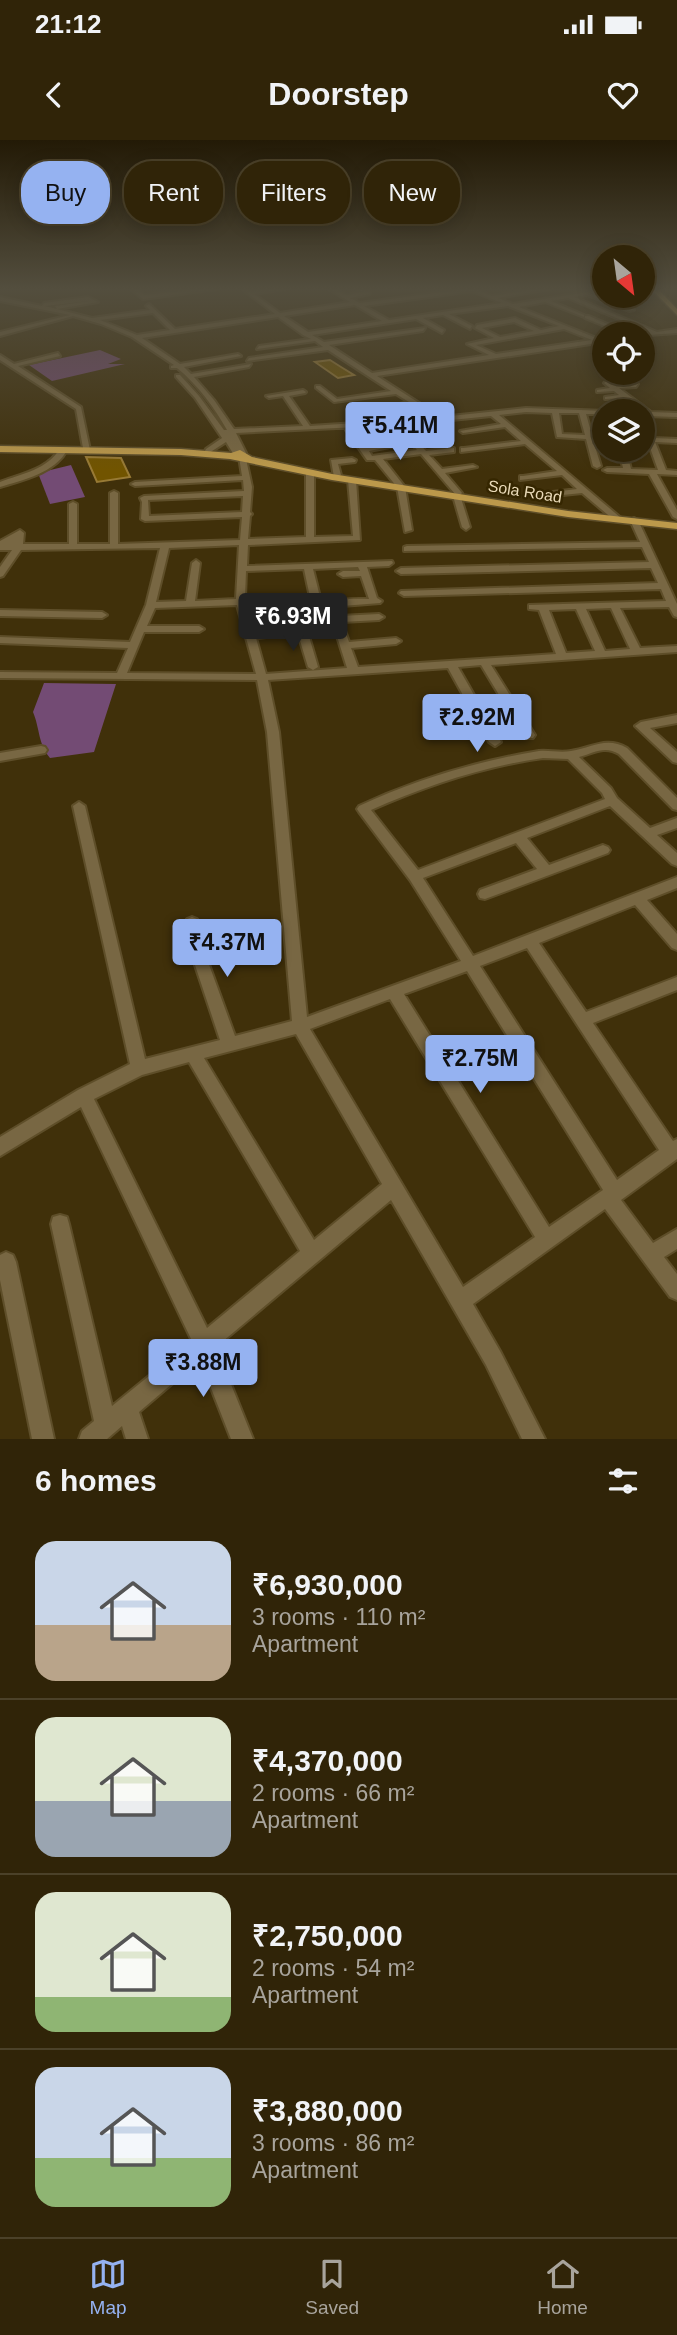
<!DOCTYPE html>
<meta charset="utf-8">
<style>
body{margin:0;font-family:Arial,sans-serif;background:#382c12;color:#f1f3f6;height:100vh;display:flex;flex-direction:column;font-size:26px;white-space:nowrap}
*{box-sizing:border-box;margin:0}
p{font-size:23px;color:#a8a49c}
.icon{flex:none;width:38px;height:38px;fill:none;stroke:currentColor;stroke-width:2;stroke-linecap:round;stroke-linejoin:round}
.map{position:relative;height:1299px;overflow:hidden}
.sheet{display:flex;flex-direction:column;background:#302408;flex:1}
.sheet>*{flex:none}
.guide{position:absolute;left:21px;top:21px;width:635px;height:63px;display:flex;gap:14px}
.needle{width:46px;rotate:151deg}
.buttons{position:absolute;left:592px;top:105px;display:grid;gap:14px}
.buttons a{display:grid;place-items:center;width:63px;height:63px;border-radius:50%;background:#302408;box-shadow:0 4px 18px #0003,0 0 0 2px #4b4129;font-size:35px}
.price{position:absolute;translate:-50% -60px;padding:0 16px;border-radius:7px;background:#95b2f1;color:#111;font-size:23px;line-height:46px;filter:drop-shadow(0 2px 4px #0008)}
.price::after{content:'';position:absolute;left:50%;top:42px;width:21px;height:16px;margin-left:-10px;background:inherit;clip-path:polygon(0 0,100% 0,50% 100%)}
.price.active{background:#222;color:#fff}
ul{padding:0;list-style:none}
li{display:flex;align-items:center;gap:21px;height:175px;padding:0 35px}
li+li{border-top:2px solid #4b4129}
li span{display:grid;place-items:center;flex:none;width:196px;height:140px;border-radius:21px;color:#555}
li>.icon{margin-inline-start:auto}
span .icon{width:84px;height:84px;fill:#fffc;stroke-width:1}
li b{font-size:30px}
h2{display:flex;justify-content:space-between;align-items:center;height:84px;padding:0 35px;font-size:30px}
.chip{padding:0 24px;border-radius:28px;background:#302408;box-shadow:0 4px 18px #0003,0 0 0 2px #4b4129;font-size:24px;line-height:63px}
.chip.active{background:#95b2f1;color:#111}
.status{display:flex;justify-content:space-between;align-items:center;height:49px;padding:0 35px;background:#302408;direction:ltr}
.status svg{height:19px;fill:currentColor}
header{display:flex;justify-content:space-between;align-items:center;height:91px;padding:0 35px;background:#302408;font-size:32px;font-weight:800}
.tab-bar{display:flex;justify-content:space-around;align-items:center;height:98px;border-top:2px solid #4b4129;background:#302408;font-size:19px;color:#a8a49c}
.tab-bar a{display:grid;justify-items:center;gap:4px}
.tab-bar .active{color:#95b2f1}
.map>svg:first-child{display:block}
.green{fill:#734b74}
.building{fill:#715400;stroke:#987a35;stroke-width:2}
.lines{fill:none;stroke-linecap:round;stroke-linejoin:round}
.minor-casing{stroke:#5e4e29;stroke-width:4}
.major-casing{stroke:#5e4e29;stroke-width:3}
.minor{fill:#786743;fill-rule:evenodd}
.major{fill:#bc994b;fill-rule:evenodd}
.labels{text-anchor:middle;stroke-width:5;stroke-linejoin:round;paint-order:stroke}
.far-street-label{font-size:16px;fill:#e9d9b7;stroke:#352600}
</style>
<div class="status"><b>21:12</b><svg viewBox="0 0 49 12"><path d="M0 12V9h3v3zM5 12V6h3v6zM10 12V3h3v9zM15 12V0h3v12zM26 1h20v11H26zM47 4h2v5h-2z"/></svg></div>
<header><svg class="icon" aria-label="back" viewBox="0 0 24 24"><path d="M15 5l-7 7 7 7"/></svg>Doorstep<svg class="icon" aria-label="heart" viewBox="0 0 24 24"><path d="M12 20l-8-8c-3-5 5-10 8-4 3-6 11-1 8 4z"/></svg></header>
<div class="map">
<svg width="677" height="1299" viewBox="0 0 677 1299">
<rect width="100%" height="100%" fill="#40300a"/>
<g class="green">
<path d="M100,210L121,219L108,224H125L52,241L29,225Z"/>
<path d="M71,325L85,357L50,364L38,333Z"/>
<path d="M44,543L116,544L94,612L50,618C38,604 40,589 33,572Z"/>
</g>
<g class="building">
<path d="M330,220L341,227L354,235L338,238L315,222Z"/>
<path d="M86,317L121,318L130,337L97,342Z"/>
</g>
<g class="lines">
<defs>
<g id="minor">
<path d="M131,149H137L144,155L198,149H217L143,159Z"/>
<path d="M242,149L251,151L285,149L254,154L280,173L350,162L329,149H335L346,155L363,152L358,149L370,152V154L350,158L360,163L465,149H476L492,156L535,149H549L498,158L513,164L587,152L634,170L629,171L587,155L574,157L657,192L677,189V193L648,195L650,192L568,158L551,161L584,175V177L545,162L519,167L599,199L604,198V202L377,236L441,277L526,268L606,271H604V274H586L592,295L604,296V300H593L601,326L597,328L593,326L586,299L557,297L552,273L526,272L499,275L621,378L614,380L582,353L553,356V352L577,349L562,335L520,340V336H523L557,331L525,304L461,312V308H464L521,301L505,287L463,293L460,291L501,284L491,276L402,285L426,311L454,308V312L429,315L442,329L473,325L477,327L445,333L462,353L460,355L470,387L466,390L462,387L453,356L455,354L421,314L383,319L405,347L412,390L405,392L397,347L375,320H367L346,290L351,289L359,299L404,294L398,287L399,285L236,293L246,313L245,315H234L226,302L209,313L205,311L206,309L222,298L195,258L176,237V235H180L199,256L224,290H227C214,267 198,245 177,228H171V226L174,225L132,197L101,184L73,176L0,196V192L70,175L0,161V157L42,166L44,163L88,157L98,162L57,169L55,166L89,161L45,166L92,178L150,170L146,166L149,164L175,189L275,174ZM472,151L502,163L389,180L364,166ZM355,165L382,181L308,192L284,176ZM508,166L559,186L541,190L515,178L477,185L475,188L494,198L467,204L489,215L372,233L329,205L423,191L425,188L324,202L312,195L416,179L442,193L444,190L423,178L443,175L470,189L472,186L449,174ZM153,173L170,190L137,195L100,180ZM278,177L303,195L311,199L259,206L257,209L315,201L323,207L249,218L247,221L328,210L391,251L337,259L320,246H316V248L334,262L396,254L409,262L357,273L360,275L413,265L433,278L310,286L289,256L305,253L306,252L303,250L266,256L269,258L283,256L303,286L234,289L214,260L194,237L249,227L251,224L191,234L184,227L241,216L238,214L180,224L142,198ZM514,182L534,191L500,197L482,188ZM564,189L592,200L496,214L476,205ZM559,273H579L585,295L562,294ZM407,298L417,310L372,316L369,311L395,306L391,304L366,308L362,303Z"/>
<path d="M585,176H589L631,194H624L585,178Z"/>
<path d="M58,213L60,216L18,226L81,267L90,310L83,308L76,269L0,220V215L14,224Z"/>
<path d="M607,241L614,245L638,244L636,247L619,248L651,272L677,273V277L645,276L654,298L677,299V303L655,302L666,330L677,331V335L657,334L677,370V379L673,377L649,334L607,332L603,330L607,328H623L619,310H626L631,329L658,330L648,302L642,300L646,298L642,287V271L623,258L605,259V257L619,255L614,251L597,252V250L610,248L604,243Z"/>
<path d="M60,308L67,310C55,333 23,340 0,347V342C21,334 49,329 60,308Z"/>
<path d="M239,317L246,319L252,347L250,372L252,374L250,376L248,399L306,397V332L310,330L314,332V397L353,396L348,340L352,338L356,340L360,400L248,405L247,426L392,421L393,423L389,426L367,427L377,458L382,461L380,463L342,466L338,469L340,476L379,474L384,477L379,480L342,482L349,502L396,498L401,501L396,504L351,508L358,527L556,514L539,470L529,469V465L666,461L661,449L404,456L399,453L401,451L658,443L651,428L401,434L396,431L401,428L649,422L642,407L404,411V407L407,406L640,402L630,380L634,378L638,380L677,464V477L674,476L669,467L620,468L640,508L677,506V512L491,525L535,595L533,598H525L481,525L458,527L501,602L495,606L489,602L448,528L268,540L279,592L307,877L461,821L410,740L359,672L357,669L359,666C415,640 477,621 539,611C549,610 560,613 571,611C592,608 606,596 627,608L677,658V670L673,669L619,614C605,605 593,613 579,617L611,648L617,658L650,688L677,678V688L657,695L677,713V726L672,724L610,666L527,698L549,725L603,705L608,707L610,710L608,713L485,759L480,758L478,754L480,750L537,729L516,703L423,738L473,816L677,737V748L647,760L677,794V810L672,808L635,765L539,803L586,872L677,837V850L593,883L673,1001L677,999V1019L621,1060L653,1103L677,1089V1109L664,1117L677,1134V1160L670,1157L605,1069L473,1164L500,1211L545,1299H522L486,1225L391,1060L216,1207L253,1299H231L200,1220L139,1272L148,1299H126L122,1286L107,1299H79L82,1291L94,1281L51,1084L53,1077L60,1075L67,1077L69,1084L112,1266L192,1201L81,967L0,1016V997L78,950L130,924L73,666L79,662L85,666L145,919L220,900L193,819L185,783L187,779L192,777L197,779L199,783L207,819L235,896L292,881L267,592L257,540L0,538V532L117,533L128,508L0,503V497L130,502L146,465L160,408L21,410L3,436L0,437V427L12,410H0V401L20,390L24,393L23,404H69V364L73,362L77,364V404H110V353L114,351L118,353V404L240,400L242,377L145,381L141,379L142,362L140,358L144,356L244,351L243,340L135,346L131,344L135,342L242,336ZM243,356L242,372L149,376L148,360ZM239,405L236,459L195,461L200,423L196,420L192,423L186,461L156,462L169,408ZM358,427L360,431H343L338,434L343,437L361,436L369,459C354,459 340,457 328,468L334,485L306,487L299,462L294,459L289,462L297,488L255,493L245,457L246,431L304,429L310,457L315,460L320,457L313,429ZM237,465L256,534L127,533L144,492H199L204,489L199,486H147L155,468ZM611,468L630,509L605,511L586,469ZM576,469L595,511L566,513L549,470ZM335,490L347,528L266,534L256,498L298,494L308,527L313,530L318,527L308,493ZM543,618L568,619L602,653L605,659L418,730L371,670C425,646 485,626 543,618ZM527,808L659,1010L617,1040L480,826ZM467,831L603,1050L549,1087L404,854ZM390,859L535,1097L463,1147L310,889ZM296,894L382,1044L314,1100L204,918ZM189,922L300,1111L207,1188L94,959L142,935Z"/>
<path d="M352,318L356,320L355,322L338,324L341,335L334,337L331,320Z"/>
<path d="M0,470L102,472L107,475L102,478L0,476Z"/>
<path d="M677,575V583L650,588L677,612V623L673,622L635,586L641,582Z"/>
<path d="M41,606L45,607L47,610L45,613L0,621V613Z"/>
<path d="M6,1112L13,1115L16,1122L54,1299H32L0,1140V1115Z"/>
</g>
<g id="major">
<path d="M651,149H658L677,169V175Z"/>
<path d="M0,306L181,309L231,313L240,310L252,317L332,334L568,371L677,383V389L568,377L332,340L230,319L181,315L0,312Z"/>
</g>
</defs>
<use href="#minor" class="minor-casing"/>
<use href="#major" class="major-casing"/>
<use href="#minor" class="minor"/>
<use href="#major" class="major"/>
</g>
<linearGradient id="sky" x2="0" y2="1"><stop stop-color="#231a06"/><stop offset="0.45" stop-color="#534e3e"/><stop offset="1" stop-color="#534e3e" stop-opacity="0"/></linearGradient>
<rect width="677" height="331" fill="url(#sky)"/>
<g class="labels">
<g class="far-street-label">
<text transform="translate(525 351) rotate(9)" y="6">Sola Road</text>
</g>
</g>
</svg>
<div class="buttons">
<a><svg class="needle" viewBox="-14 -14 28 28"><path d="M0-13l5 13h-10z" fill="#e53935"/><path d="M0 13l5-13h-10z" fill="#a8a49c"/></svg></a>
<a><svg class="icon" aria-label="locate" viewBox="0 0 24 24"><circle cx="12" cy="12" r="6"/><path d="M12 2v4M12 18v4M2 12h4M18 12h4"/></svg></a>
<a><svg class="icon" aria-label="layers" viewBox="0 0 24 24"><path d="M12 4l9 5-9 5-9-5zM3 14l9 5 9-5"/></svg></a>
</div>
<b class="price" style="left:400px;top:322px">₹5.41M</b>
<b class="price active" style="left:293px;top:513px">₹6.93M</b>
<b class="price" style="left:477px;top:614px">₹2.92M</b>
<b class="price" style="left:227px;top:839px">₹4.37M</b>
<b class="price" style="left:480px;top:955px">₹2.75M</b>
<b class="price" style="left:203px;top:1259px">₹3.88M</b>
<div class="guide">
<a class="chip active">Buy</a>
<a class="chip">Rent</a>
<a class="chip">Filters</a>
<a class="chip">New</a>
</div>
</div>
<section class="sheet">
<h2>6 homes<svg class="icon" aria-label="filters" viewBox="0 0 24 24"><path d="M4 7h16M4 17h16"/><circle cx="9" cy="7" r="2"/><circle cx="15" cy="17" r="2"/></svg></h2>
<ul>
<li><span style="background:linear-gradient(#c9d6e8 60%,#b9a48a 0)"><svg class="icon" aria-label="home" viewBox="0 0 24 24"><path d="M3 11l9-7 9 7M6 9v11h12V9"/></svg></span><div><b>₹6,930,000</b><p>3 rooms · 110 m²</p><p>Apartment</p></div></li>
<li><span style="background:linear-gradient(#dfe7d0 60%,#9aa5b1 0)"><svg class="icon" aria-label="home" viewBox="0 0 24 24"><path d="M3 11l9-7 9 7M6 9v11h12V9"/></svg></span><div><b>₹4,370,000</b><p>2 rooms · 66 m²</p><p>Apartment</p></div></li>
<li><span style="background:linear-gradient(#dfe7d0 75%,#8fb573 0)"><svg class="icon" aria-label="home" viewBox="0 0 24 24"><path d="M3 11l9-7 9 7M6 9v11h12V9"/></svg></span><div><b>₹2,750,000</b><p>2 rooms · 54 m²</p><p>Apartment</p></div></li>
<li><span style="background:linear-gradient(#c9d6e8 65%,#8fb573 0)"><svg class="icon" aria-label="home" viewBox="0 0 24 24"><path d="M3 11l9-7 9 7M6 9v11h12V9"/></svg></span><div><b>₹3,880,000</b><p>3 rooms · 86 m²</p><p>Apartment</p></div></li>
</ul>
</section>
<nav class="tab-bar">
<a class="active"><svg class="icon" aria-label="map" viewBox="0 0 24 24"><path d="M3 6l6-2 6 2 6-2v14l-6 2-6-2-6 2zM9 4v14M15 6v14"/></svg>Map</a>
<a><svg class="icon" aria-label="saved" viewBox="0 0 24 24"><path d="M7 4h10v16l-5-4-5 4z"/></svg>Saved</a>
<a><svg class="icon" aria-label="home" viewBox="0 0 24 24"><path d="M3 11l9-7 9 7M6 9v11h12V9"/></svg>Home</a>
</nav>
